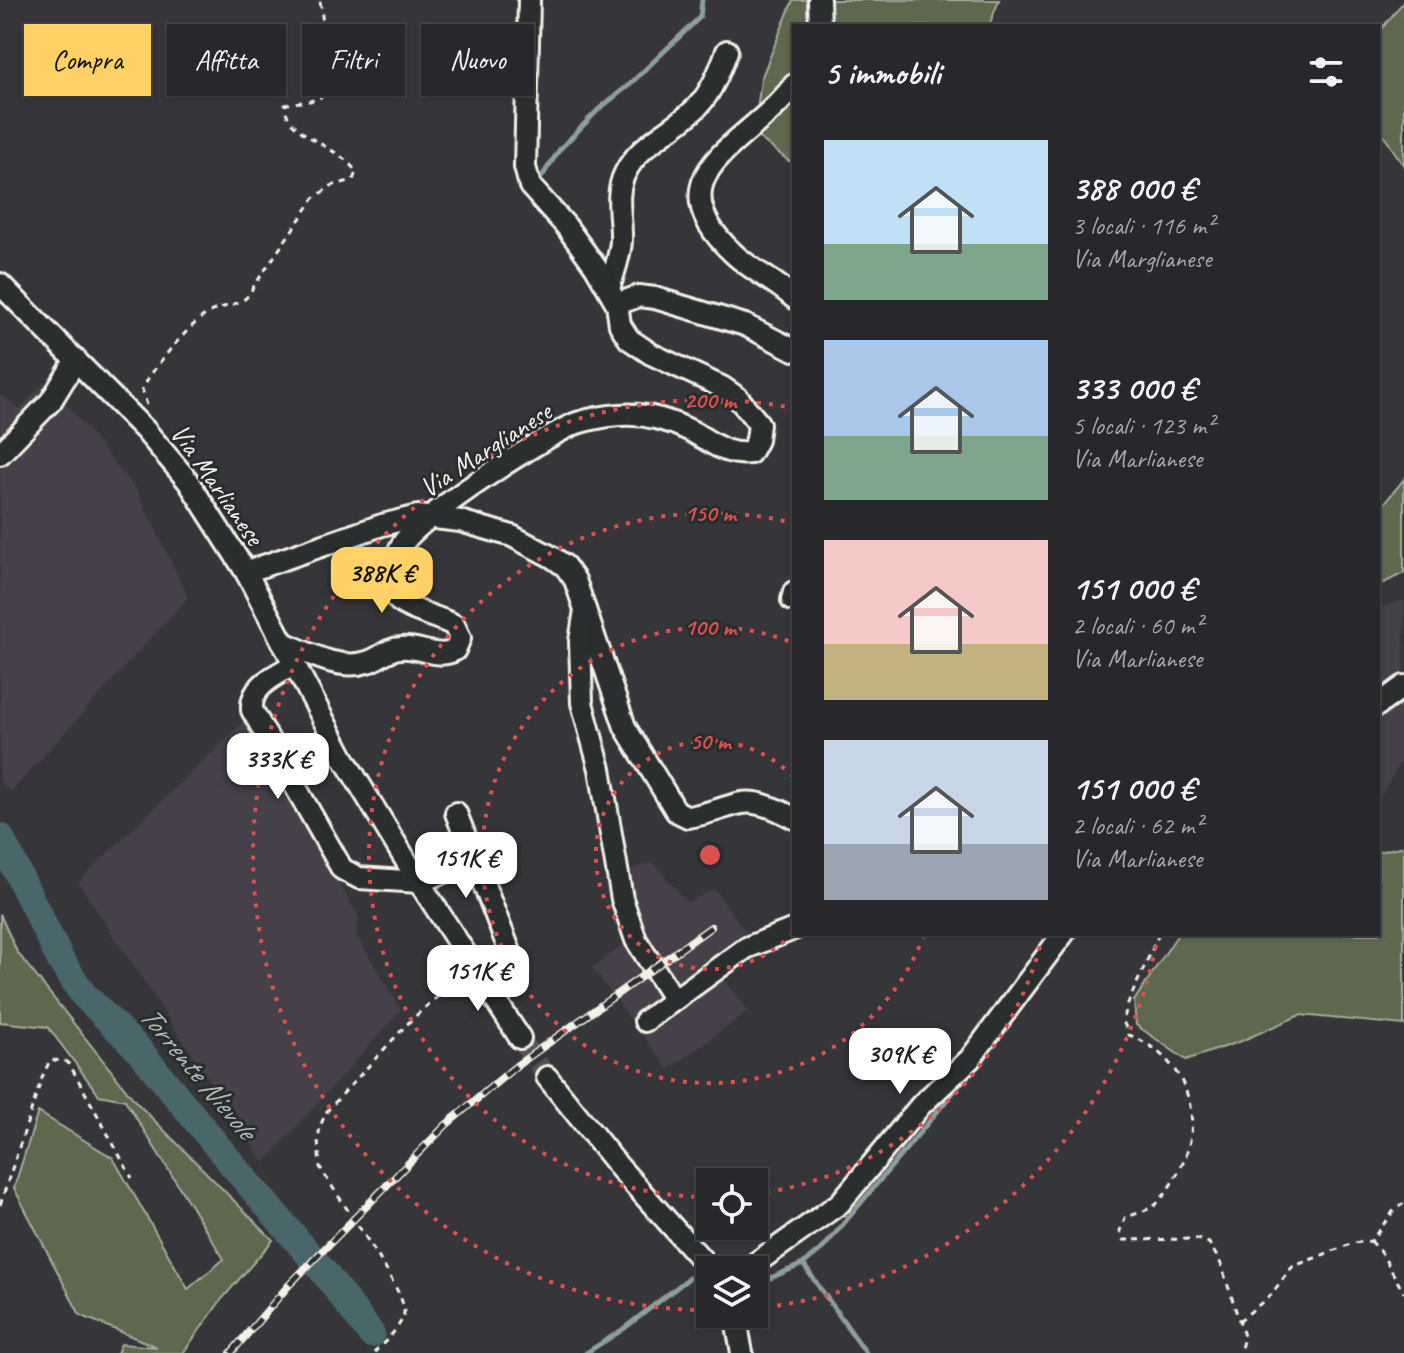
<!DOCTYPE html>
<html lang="it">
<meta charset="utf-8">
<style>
body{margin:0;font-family:Caveat,sans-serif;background:#303034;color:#f1f3f6;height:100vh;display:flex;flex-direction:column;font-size:30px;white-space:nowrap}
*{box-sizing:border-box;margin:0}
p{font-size:26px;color:#a5a6a9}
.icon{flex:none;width:44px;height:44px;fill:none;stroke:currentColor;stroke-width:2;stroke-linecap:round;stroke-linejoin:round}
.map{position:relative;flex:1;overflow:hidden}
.drawer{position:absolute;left:792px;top:24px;width:588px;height:912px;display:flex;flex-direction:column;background:#28282c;border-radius:0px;box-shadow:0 2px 6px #0004,0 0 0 2px #444448}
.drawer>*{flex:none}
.banner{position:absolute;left:24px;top:24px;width:648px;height:72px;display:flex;gap:16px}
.tools{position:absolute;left:696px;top:1168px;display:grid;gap:16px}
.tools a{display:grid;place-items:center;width:72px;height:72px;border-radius:0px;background:#28282c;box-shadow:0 2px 6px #0004,0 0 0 2px #444448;font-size:40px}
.price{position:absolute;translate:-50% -68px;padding:0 18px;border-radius:16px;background:#fff;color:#222;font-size:26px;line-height:52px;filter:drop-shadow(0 2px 4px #0008)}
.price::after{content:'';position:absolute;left:50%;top:48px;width:24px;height:18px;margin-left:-12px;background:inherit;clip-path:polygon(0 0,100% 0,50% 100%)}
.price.current{background:#ffd166;color:#111}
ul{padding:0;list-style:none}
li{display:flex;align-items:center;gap:24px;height:200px;padding:0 32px}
li span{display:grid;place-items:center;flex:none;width:224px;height:160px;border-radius:0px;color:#555}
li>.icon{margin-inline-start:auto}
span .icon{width:96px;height:96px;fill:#fffc;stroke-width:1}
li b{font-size:34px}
h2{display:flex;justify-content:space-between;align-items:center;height:96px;padding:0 32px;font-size:34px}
.tag{padding:0 28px;border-radius:0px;background:#28282c;box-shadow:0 2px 6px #0004,0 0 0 2px #444448;font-size:28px;line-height:72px}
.tag.current{background:#ffd166;color:#111}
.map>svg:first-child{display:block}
.built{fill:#454148}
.green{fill:#5d674f;stroke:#a8ac9c;stroke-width:2}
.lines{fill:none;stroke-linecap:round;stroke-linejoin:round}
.stream{stroke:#8d9e9c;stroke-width:5}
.river{stroke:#48666a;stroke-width:28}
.minor-tunnel{stroke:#525254;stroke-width:20;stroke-dasharray:20 10;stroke-linecap:butt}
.minor-casing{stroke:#f4f1e8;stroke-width:26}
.path{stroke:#f4f1e8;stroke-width:3;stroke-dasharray:6 6;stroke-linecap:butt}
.minor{stroke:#2a2d2e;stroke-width:20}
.rail-casing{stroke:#f4f1e8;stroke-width:8}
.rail{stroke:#2a2d2e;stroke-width:5;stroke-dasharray:15;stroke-linecap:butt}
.ring{fill:none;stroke:#dc504e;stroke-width:4;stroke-dasharray:4 8}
.labels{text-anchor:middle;stroke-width:6;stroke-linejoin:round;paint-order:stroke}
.street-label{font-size:28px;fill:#f4f1e8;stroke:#2a2d2e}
.water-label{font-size:30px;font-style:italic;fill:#afb9b6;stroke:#2a2d2e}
.centre{fill:#dc504e;stroke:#2a2d2e;stroke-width:4}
.ring-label{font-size:24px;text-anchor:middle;font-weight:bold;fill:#dc504e;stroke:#2a2d2e;stroke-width:6;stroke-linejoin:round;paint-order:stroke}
</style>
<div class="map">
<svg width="1404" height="1353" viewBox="0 0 1404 1353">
<rect width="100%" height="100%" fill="#36363a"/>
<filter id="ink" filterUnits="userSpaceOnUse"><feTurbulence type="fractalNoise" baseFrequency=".0125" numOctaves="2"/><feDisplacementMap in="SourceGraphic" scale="16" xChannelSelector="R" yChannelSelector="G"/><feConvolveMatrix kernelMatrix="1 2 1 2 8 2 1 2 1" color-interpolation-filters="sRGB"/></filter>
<g filter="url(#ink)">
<g class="built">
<path d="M44,382L72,411L137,491L188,597L11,792L0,782V395L20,409Z"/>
<path d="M1404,600V757L1378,800V608Z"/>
<path d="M244,721L359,917L357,936L401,1010L264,1163L78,882Z"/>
<path d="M653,862L687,903L714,888L758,950L721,975L748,1011L669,1070L592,968L624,944L613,922L606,878Z"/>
</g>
<g class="green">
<path d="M793,0H999L989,26H794V162L789,161L754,134L761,79Z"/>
<path d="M1404,1V166L1378,127V33Z"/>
<path d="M1404,479V573L1378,586V511Z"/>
<path d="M1404,846V1025L1300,1015L1239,1042L1186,1060L1136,1025L1134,1001L1178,934H1378V852Z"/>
<path d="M0,914L17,952L136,1102L273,1240L222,1299L183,1353H117L121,1344L157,1347L80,1315L14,1188L38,1112L113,1158L188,1289L224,1259L125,1100L99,1095L48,1027L0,1022Z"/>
</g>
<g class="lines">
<g class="stream">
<path d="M539,181L560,149L599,109L629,85L700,17L702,0"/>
<path d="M1065,948L1077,934"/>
<path d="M803,1264L866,1353"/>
<path d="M754,1285L803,1264L824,1247L972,1070"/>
<path d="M586,1353L622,1330L689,1278L705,1276"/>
</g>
<path class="river" d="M0,837L60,959L83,994L139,1050L231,1163L323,1271L371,1334"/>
<path class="minor-tunnel" d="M520,1038L547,1077"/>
<defs>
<g id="minor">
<path d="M819,0L820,26"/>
<path d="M794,85C751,144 647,173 734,254C752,271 776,281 794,298"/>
<path d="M0,284L145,430L188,481L246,572L343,757L419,882L520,1038"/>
<path d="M609,289C613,274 620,257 621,241C622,218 614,195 625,173C640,142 676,130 698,106C712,91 720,70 727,51"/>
<path d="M617,304L639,296L655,298L745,325L794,350"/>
<path d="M0,454L51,401L76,360"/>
<path d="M246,572L382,525L418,516L460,521L512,536L552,557L565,566L575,580L625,727L676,811L688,817C741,808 739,789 794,818"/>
<path d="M792,600L794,592"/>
<path d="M585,610L580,641L582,703L600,769L622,899L636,940L674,1000"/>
<path d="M284,643C308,653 339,671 367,662C379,659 388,648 401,648C420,646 438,660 455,650L460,638L454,625C440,617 401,609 395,596C389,582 395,555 403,543C421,516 545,435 577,423C590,419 606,416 619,415C644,413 667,419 689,430C711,441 724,456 750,453L757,440L759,424L738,398L722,387L651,354L629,339L620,325L617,304L595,266L566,226L530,186L525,167L529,0"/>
<path d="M295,664C277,675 250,685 252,710L342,869L359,878L419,882L474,860"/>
<path d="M1378,705L1404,686"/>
<path d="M456,813L517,970"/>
<path d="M645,1021L746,948L794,929"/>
<path d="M547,1077L619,1167L711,1270"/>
<path d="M746,1270L840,1203L921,1105L970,1059L1063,934"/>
<path d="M735,1314L742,1353"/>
</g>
</defs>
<use href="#minor" class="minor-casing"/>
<g class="path">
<path d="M147,405L142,389C152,369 186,329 205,315C218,306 233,307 246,298L314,198L331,186L353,180L356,172C340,145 286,137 285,105C303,99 320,106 331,86L320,0"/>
<path d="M1159,934L1129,1001L1123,1021L1129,1035C1188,1058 1209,1123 1176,1176C1170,1186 1163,1199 1154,1206C1146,1211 1134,1214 1125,1218L1120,1231L1124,1240L1198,1239L1209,1243L1221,1264L1244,1336L1240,1353"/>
<path d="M0,1205L42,1078L50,1060L65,1061L70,1065L132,1178"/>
<path d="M1371,1241L1381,1252L1404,1293"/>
<path d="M1239,1321L1270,1296L1292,1267L1353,1243L1371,1241L1395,1209L1404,1203"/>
<path d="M374,1353C384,1342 401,1328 404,1313C408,1292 334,1193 320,1167L318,1140L320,1126L327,1111L411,1020L461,976"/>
</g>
<use href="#minor" class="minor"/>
<defs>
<path id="rail" d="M231,1353L289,1285L446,1125L516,1066L711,927"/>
</defs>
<use href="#rail" class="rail-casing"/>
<use href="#rail" class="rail"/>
</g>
</g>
<g class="ring">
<path d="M793 933A114 114 0 1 1 793 777"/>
<path d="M924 935A228 228 0 1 1 794 643"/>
<path d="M1043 935A342 342 0 0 1 755 1194M707 1197A342 342 0 1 1 793 523"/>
<path d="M1158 934A455 455 0 0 1 758 1308M706 1310A455 455 0 1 1 793 408"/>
</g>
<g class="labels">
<g class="street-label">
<text transform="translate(485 449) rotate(-33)" y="10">Via Marglianese</text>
<text transform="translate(218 484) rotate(55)" y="10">Via Marlianese</text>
</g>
<g class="water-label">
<text transform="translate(198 1072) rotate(50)" y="10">Torrente Nievole</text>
</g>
</g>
<circle cx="710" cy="855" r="12" class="centre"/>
<g class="ring-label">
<text x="710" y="408">200 m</text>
<text x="710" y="521">150 m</text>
<text x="710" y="635">100 m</text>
<text x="710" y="749">50 m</text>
</g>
</svg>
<div class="tools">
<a><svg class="icon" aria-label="locate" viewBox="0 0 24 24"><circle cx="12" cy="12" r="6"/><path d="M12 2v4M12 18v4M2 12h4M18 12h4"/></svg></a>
<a><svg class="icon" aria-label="layers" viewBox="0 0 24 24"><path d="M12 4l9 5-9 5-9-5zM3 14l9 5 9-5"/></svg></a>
</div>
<b class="price current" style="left:382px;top:615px">388K €</b>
<b class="price" style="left:278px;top:801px">333K €</b>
<b class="price" style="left:466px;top:900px">151K €</b>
<b class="price" style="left:478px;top:1013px">151K €</b>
<b class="price" style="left:900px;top:1096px">309K €</b>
<div class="banner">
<a class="tag current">Compra</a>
<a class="tag">Affitta</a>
<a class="tag">Filtri</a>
<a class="tag">Nuovo</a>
</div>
<section class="drawer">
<h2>5 immobili<svg class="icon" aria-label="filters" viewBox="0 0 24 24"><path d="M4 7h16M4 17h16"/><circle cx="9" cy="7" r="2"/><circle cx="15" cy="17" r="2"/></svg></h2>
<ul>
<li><span style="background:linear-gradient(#bfe0f5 65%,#7fa58c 0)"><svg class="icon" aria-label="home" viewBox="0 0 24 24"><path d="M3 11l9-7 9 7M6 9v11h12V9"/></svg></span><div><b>388 000 €</b><p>3 locali · 116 m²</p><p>Via Marglianese</p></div></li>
<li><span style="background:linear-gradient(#a9c7e8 60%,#7fa58c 0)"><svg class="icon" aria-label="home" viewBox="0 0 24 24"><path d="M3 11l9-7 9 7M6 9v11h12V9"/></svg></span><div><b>333 000 €</b><p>5 locali · 123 m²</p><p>Via Marlianese</p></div></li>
<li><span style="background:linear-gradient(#f6c9c9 65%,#c2b280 0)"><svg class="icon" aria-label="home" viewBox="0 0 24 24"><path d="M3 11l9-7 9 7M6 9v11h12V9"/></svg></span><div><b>151 000 €</b><p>2 locali · 60 m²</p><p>Via Marlianese</p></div></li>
<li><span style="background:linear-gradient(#c9d6e8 65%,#9aa5b1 0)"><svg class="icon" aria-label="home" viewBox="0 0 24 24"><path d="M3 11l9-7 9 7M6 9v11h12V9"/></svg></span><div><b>151 000 €</b><p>2 locali · 62 m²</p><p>Via Marlianese</p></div></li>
</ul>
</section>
</div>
